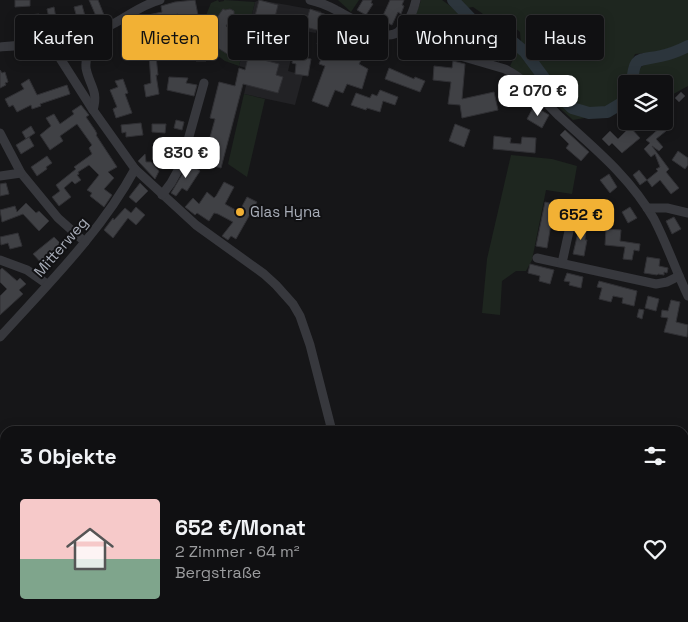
<!DOCTYPE html>
<html lang="de">
<meta charset="utf-8">
<style>
body{margin:0;font-family:"Space Grotesk",sans-serif;background:#19191b;color:#f1f3f6;height:100vh;display:flex;flex-direction:column;font-size:19px;white-space:nowrap}
*{box-sizing:border-box;margin:0}
p{font-size:16px;color:#9c9d9f}
.icon{flex:none;width:28px;height:28px;fill:none;stroke:currentColor;stroke-width:2;stroke-linecap:round;stroke-linejoin:round}
.map{position:relative;flex:1;overflow:hidden}
.drawer{position:absolute;left:0px;top:426px;width:689px;height:196px;display:flex;flex-direction:column;background:#101012;border-radius:15px 15px 0 0;box-shadow:0 2px 12px #0003,0 0 0 1px #303032}
.drawer>*{flex:none}
.banner{position:absolute;left:15px;top:15px;width:659px;height:45px;display:flex;gap:10px}
.buttons{position:absolute;left:618px;top:75px;display:grid;gap:10px}
.buttons a{display:grid;place-items:center;width:55px;height:55px;border-radius:5px;background:#101012;box-shadow:0 2px 12px #0003,0 0 0 1px #303032;font-size:25px}
.price{position:absolute;translate:-50% -42px;padding:0 11px;border-radius:10px;background:#fff;color:#222;font-size:16px;line-height:32px;filter:drop-shadow(0 1px 2px #0008)}
.price::after{content:'';position:absolute;left:50%;top:30px;width:15px;height:11px;margin-left:-8px;background:inherit;clip-path:polygon(0 0,100% 0,50% 100%)}
.price.current{background:#f2b134;color:#111}
ul{padding:0;list-style:none}
li{display:flex;align-items:center;gap:15px;height:125px;padding:0 20px}
li+li{border-top:1px solid #303032}
li span{display:grid;place-items:center;flex:none;width:140px;height:100px;border-radius:5px;color:#555}
li>.icon{margin-inline-start:auto}
span .icon{width:60px;height:60px;fill:#fffc;stroke-width:1}
li b{font-size:21px}
h2{display:flex;justify-content:space-between;align-items:center;height:60px;padding:0 20px;font-size:21px}
.chip{padding:0 18px;border-radius:5px;background:#101012;box-shadow:0 2px 12px #0003,0 0 0 1px #303032;font-size:18px;line-height:45px}
.chip.current{background:#f2b134;color:#111}
.map>svg:first-child{display:block}
.built{fill:#222225}
.green{fill:#1e261f}
.lines{fill:none;stroke-linecap:round;stroke-linejoin:round}
.river{stroke:#2c353c;stroke-width:12}
.building{fill:#404145;stroke:#303034}
.minor{stroke:#37383d;stroke-width:9}
.poi-dot{fill:#f2b134;stroke:#111113;stroke-width:2}
.labels{text-anchor:middle;stroke-width:4;stroke-linejoin:round;paint-order:stroke}
.poi-label{font-size:15px;fill:#a8adb8;stroke:#111113;text-anchor:start}
.street-label{font-size:15px;fill:#a8adb8;stroke:#111113}
</style>
<div class="map">
<svg width="688" height="622" viewBox="0 0 688 622">
<rect width="100%" height="100%" fill="#161618"/>
<g class="built">
<path d="M259,0L321,11L316,33L298,30L288,71L303,75L295,105L244,94L250,69L239,66L255,2Z"/>
<path d="M5,570V618H21V622H0V571Z"/>
</g>
<g class="green">
<path d="M218,0L219,2L224,1V0L255,2L239,66L225,61L196,40L211,3Z"/>
<path d="M338,0H359L351,12Z"/>
<path d="M421,0H442L453,8L469,26L491,38L482,54L467,50L461,53L418,40C401,28 417,17 421,0Z"/>
<path d="M458,0H688V42L657,52L635,54L628,69V75L620,81L622,90L618,94L619,100L618,112L573,120L541,91L510,66L521,43L520,32L510,24L501,29L483,22V14L473,7L467,8V10Z"/>
<path d="M688,51V86L668,97L664,96V84H636C638,60 647,65 665,59C673,57 681,54 688,51Z"/>
<path d="M244,94L265,99L247,177L228,164Z"/>
<path d="M511,155L552,159L577,166L572,194L546,190L532,260L526,271H516L502,281L500,315L482,313L487,259Z"/>
<path d="M21,618H124L125,622H21Z"/>
</g>
<g class="lines">
<g class="river">
<path d="M453,0L475,23L513,42L525,52L553,90L572,108L589,113L607,112L622,103L626,97"/>
<path d="M632,84C634,55 638,61 661,56C670,54 680,50 688,46"/>
</g>
</g>
<g class="building">
<path d="M15,0H30V6L15,7Z"/>
<path d="M89,0H98L106,20L99,23Z"/>
<path d="M195,0L200,25L181,28L178,14L160,19L165,40L182,38L183,48L207,50L206,61H196V56L190,55V52L156,56L158,75H156L159,94L146,97L144,85L151,83L149,55L144,56L138,34L152,30L148,15L162,12L161,6L175,2Z"/>
<path d="M259,0L278,5L275,17L271,16L260,59L279,64L276,75L283,77L278,93L243,84L221,168L203,163L215,119L210,118L219,82L235,86L239,68L245,70L249,53L246,52Z"/>
<path d="M363,0H372L371,3L373,4L366,15L357,10Z"/>
<path d="M390,0H404L402,5L404,6L401,14L398,12L392,25L381,20Z"/>
<path d="M82,5L88,27L80,29L74,7Z"/>
<path d="M54,7L56,18L60,17L63,30L52,32L47,9Z"/>
<path d="M223,9L225,10L230,9L234,11V15L226,26L241,37L229,55L200,37L213,18L216,19Z"/>
<path d="M310,9L341,20L336,38L332,37L329,47L317,44L321,31L309,28L302,58L311,59L308,76L295,74L296,64L292,63L301,26L299,25L301,17L307,19Z"/>
<path d="M39,14L41,33L31,35L29,15Z"/>
<path d="M504,30L512,34L499,61L486,56L489,49L494,52Z"/>
<path d="M366,33L373,38L359,64L368,69L362,89L347,84L343,93L335,90L328,107L312,101L325,66L319,64L325,49L352,59Z"/>
<path d="M453,61L465,64L462,99L494,92L498,110L462,118L460,105L448,104L451,82L433,80L434,66L452,68Z"/>
<path d="M389,68L414,79L415,77L425,81L420,92L385,79Z"/>
<path d="M0,70L2,73L5,72L8,82L5,83L6,85L0,88Z"/>
<path d="M169,77L188,78L186,83L197,85L194,96L167,90Z"/>
<path d="M506,77L514,82L511,93L503,91Z"/>
<path d="M29,79L37,95L67,85L70,94L40,104L41,106L32,109L31,105L17,112L13,105L9,107L5,99L24,89L21,84Z"/>
<path d="M123,79L128,93L125,94L132,113L116,118L113,109L117,107L110,90L118,87L115,81Z"/>
<path d="M380,90L398,97L395,105L383,101L380,112L367,108L366,110L351,105L356,93L370,98L372,94L377,96Z"/>
<path d="M681,92L685,96L679,102L675,98Z"/>
<path d="M81,105L89,115L86,117L95,130L97,134L96,135L117,167L108,172L114,178L104,189L112,195L104,207L90,196L92,193L87,190L99,175L89,165L78,172L79,174L77,175L81,180L75,184L72,181L64,188L71,197L59,206L52,197L60,191L56,185L76,169L74,167L92,154L89,148L92,145L77,124L60,136L63,141L50,150L40,135L51,126L46,118L54,114L60,124L74,114L72,111Z"/>
<path d="M534,106L549,115L542,128L527,119Z"/>
<path d="M176,120L184,122L182,130L174,128Z"/>
<path d="M141,123L143,135L126,137V132L122,133L121,125Z"/>
<path d="M152,124H166L165,133L152,132Z"/>
<path d="M455,124L470,130L464,147L449,141Z"/>
<path d="M31,126L35,133L26,139L22,132Z"/>
<path d="M662,126L666,131L656,139L663,147L659,151L652,146L669,169L666,172L679,188L671,194L660,180L652,187L647,180L658,171L656,169L660,167L655,154L651,157L644,149L650,143L646,140Z"/>
<path d="M630,127L640,138L622,153L612,143L609,146L602,139L610,131L618,139Z"/>
<path d="M565,130L589,152L581,161L566,148L569,144L560,135Z"/>
<path d="M494,136L511,138L510,143L521,144L522,137L536,138L535,153L493,149Z"/>
<path d="M29,137L34,146L21,154L16,145Z"/>
<path d="M172,144L180,147L177,156L169,153Z"/>
<path d="M678,151L688,158V165L685,169L672,160Z"/>
<path d="M145,154L146,162H151L159,171L155,179L138,161Z"/>
<path d="M47,156L52,163L46,167L47,169L37,176L31,167Z"/>
<path d="M189,163L200,171L187,191L182,188L176,196L171,193Z"/>
<path d="M639,170L647,180L640,185L633,175Z"/>
<path d="M609,174L617,187L610,193L600,180Z"/>
<path d="M224,182L234,187L225,204L239,212L247,197L257,202L236,239L231,236L228,240L222,236L233,222L218,214L214,213L209,221L197,213L195,215L185,207L193,198L199,204L207,192L214,198L216,196Z"/>
<path d="M6,183L9,194L0,196V184Z"/>
<path d="M140,183L148,191L136,203L129,197Z"/>
<path d="M545,202L558,205L556,213L553,212L547,248L536,246Z"/>
<path d="M577,202L592,205L591,213L586,212L584,219L574,217Z"/>
<path d="M26,203L36,213L39,211L49,221L39,231L23,214L2,222L0,210L15,206L17,212Z"/>
<path d="M136,207L145,215L136,225L128,218L113,238L104,230L113,218L114,220L125,208L131,213Z"/>
<path d="M630,207L637,218L628,223L622,212Z"/>
<path d="M674,217L681,229L672,234L666,221Z"/>
<path d="M580,224L586,225L585,240H587L584,256L573,254Z"/>
<path d="M606,229L621,230L620,241L640,244L639,251L634,250L632,260L623,259L625,247L605,245Z"/>
<path d="M18,233L22,246L10,249L8,243L1,245L0,237Z"/>
<path d="M54,237L64,247L44,266L33,254Z"/>
<path d="M647,257L660,259L659,266L668,268L667,273L664,272V275L658,274L657,275L644,273Z"/>
<path d="M530,264L554,270L550,284L539,281L540,276L528,273Z"/>
<path d="M2,268L17,281L20,278L26,284L19,290L23,294L0,315V296L7,289L0,282V270Z"/>
<path d="M567,273L583,277L581,288L569,285L570,282L564,281Z"/>
<path d="M599,281L637,291L634,306L622,303L623,298L613,296L611,302L599,299L602,288L597,287Z"/>
<path d="M648,296L659,299L656,311L645,308Z"/>
<path d="M671,300L680,302L676,322L688,325L687,337L664,332L668,318L661,317L662,310L668,311Z"/>
<path d="M639,309L644,310L642,319L637,317Z"/>
</g>
<g class="lines">
<g class="minor">
<path d="M310,0C319,2 327,5 336,10C347,15 378,36 389,35C404,35 413,13 416,0"/>
<path d="M400,30L409,39L416,43L505,69C527,80 542,99 559,116C594,148 630,177 654,219C667,244 676,271 688,296"/>
<path d="M49,41L93,110L135,169L196,225L264,274L276,285L293,304L300,316L310,345L332,431"/>
<path d="M90,41C89,50 85,59 86,68C89,85 99,91 93,110"/>
<path d="M0,47C37,44 77,41 111,25C127,17 141,5 160,0"/>
<path d="M0,133L21,173L58,218L85,242"/>
<path d="M0,176L21,173"/>
<path d="M162,195L171,183L181,165L204,83"/>
<path d="M647,208H667L688,213"/>
<path d="M537,258L656,284L667,282L679,276"/>
<path d="M0,260L27,270L47,284"/>
<path d="M562,263L571,222"/>
<path d="M0,337C48,284 101,232 135,169"/>
<path d="M0,468H5"/>
<path d="M684,531L688,532"/>
</g>
</g>
<circle class="poi-dot" cx="240" cy="212" r="5"/>
<g class="labels">
<g class="poi-label">
<text x="250" y="217">Glas Hyna</text>
</g>
<g class="street-label">
<text transform="translate(61 247) rotate(-49)" y="5">Mitterweg</text>
</g>
</g>
</svg>
<div class="buttons">
<a><svg class="icon" aria-label="layers" viewBox="0 0 24 24"><path d="M12 4l9 5-9 5-9-5zM3 14l9 5 9-5"/></svg></a>
</div>
<b class="price" style="left:538px;top:117px">2 070 €</b>
<b class="price" style="left:186px;top:179px">830 €</b>
<b class="price current" style="left:581px;top:241px">652 €</b>
<div class="banner">
<a class="chip">Kaufen</a>
<a class="chip current">Mieten</a>
<a class="chip">Filter</a>
<a class="chip">Neu</a>
<a class="chip">Wohnung</a>
<a class="chip">Haus</a>
</div>
<section class="drawer">
<h2>3 Objekte<svg class="icon" aria-label="filters" viewBox="0 0 24 24"><path d="M4 7h16M4 17h16"/><circle cx="9" cy="7" r="2"/><circle cx="15" cy="17" r="2"/></svg></h2>
<ul>
<li><span style="background:linear-gradient(#f6c9c9 60%,#7fa58c 0)"><svg class="icon" aria-label="home" viewBox="0 0 24 24"><path d="M3 11l9-7 9 7M6 9v11h12V9"/></svg></span><div><b>652 €/Monat</b><p>2 Zimmer · 64 m²</p><p>Bergstraße</p></div><svg class="icon" aria-label="heart" viewBox="0 0 24 24"><path d="M12 20l-8-8c-3-5 5-10 8-4 3-6 11-1 8 4z"/></svg></li>
</ul>
</section>
</div>
